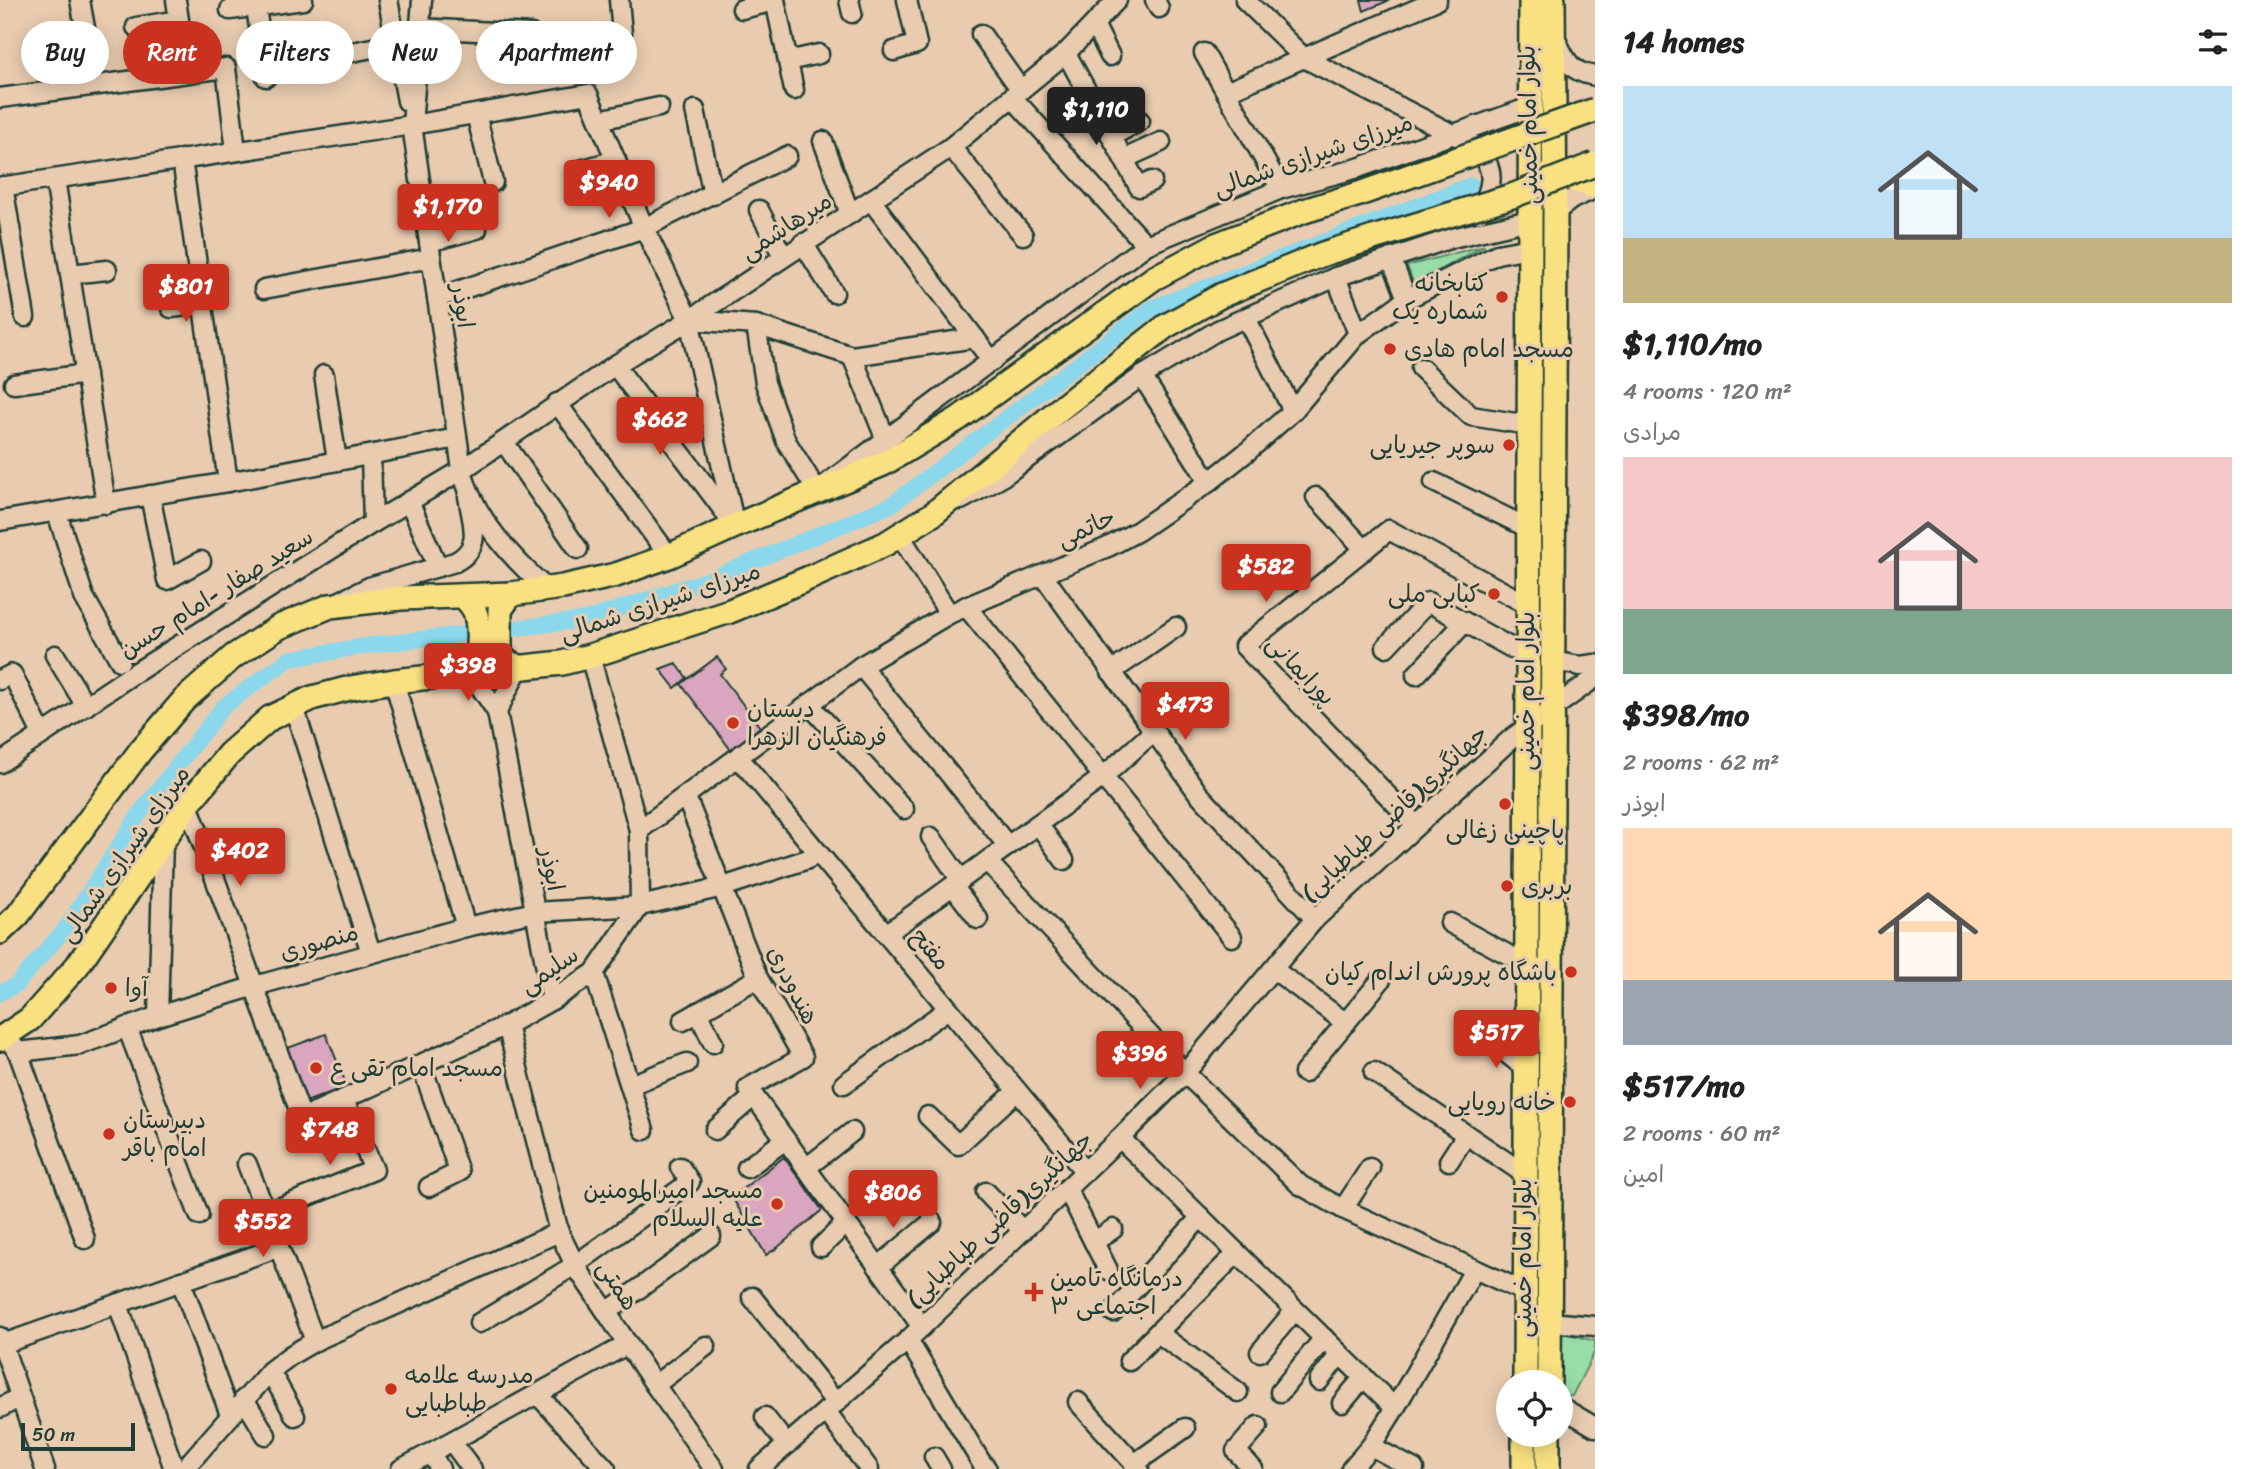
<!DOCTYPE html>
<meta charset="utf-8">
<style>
body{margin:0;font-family:Sriracha,"Playpen Sans Arabic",sans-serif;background:#f2f2f2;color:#222;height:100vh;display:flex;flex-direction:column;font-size:26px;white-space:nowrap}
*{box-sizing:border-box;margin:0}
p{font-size:23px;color:#767676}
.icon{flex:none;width:38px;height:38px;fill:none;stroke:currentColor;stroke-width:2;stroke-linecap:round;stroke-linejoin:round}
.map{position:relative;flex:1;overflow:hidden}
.panel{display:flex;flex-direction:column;background:#fff;width:665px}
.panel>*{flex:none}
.hud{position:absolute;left:21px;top:21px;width:665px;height:63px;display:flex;gap:14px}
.fabs{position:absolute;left:1496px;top:1370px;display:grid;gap:14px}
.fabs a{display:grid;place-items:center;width:77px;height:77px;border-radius:50%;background:#fff;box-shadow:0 4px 18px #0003;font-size:35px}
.scale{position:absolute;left:21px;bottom:18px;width:114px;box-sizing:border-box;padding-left:7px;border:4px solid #1f3d34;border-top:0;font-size:19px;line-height:24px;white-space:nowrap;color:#1f3d34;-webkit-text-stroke:5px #e9ccb0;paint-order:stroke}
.price{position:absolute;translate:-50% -60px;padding:0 16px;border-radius:7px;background:#c8321e;color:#fff;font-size:23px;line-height:46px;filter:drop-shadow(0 2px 4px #0008)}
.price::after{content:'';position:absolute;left:50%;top:42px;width:21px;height:16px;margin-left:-10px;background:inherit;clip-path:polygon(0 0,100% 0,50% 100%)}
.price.on{background:#222;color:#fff}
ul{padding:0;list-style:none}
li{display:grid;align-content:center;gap:14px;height:371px;padding:0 28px}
li span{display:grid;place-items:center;height:217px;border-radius:0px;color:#555}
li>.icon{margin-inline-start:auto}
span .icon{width:126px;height:126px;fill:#fffc;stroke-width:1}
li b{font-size:30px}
h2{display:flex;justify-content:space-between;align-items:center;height:84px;padding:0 28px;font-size:30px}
.chip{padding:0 24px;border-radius:32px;background:#fff;box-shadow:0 4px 18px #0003;font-size:24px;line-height:63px}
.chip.on{background:#c8321e;color:#fff}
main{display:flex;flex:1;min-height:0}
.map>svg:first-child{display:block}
.green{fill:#99dca8;stroke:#5c8c6e;stroke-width:2}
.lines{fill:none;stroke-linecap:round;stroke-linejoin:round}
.canal{stroke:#8bd7eb;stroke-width:16}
.building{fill:#d9a5bf;stroke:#1f3d34;stroke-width:2}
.minor-casing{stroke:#1f3d34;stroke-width:23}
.major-casing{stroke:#1f3d34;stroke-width:28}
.minor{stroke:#e9ccb0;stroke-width:18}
.major{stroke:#f9e181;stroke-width:23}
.major-bridge-casing{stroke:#1f3d34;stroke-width:28;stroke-linecap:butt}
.major-bridge{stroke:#f9e181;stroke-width:23}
.poi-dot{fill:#c8321e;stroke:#e9ccb0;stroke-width:2.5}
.labels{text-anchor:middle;stroke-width:6;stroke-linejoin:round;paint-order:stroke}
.street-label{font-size:24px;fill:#1f3d34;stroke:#e9ccb0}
.poi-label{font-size:24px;fill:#1f3d34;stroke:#e9ccb0;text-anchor:start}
</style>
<main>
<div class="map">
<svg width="1595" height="1469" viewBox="0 0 1595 1469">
<rect width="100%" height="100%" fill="#e9ccb0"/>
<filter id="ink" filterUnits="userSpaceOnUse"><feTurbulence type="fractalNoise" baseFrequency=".0143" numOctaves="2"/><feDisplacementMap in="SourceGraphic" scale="14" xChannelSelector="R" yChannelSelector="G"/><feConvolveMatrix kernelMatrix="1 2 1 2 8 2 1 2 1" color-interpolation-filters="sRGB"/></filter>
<g filter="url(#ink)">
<g class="green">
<path d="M1485,245L1414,284L1407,266Z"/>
<path d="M1561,1332L1595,1341V1351L1572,1396L1561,1395V1382H1556Z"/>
</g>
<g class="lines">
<path class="canal" d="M0,993L16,985L65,929L140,813L223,707L289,659L372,645L584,620L707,580L891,505L1152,308L1471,185"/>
</g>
<g class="building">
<path d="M1361,0H1390L1364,11Z"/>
<path d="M717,657L726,669L720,674L760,727L731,750L681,684Z"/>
<path d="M676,663L687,678L675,688L660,669Z"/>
<path d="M326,1034L347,1086L306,1102L285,1049Z"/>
<path d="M784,1157L822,1210L777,1248L766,1255L732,1197Z"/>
</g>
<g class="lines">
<defs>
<g id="minor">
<path d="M80,0L85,28"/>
<path d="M388,0L407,101"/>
<path d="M422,0L412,125L462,470C472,515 513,560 547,589"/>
<path d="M619,0L622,33"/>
<path d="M775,0L794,90"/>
<path d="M849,0L852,13"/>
<path d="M1155,0L1159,8"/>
<path d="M1245,0L1304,58L1476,146C1497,170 1493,186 1479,213"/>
<path d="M256,7L266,77"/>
<path d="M742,9L775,1"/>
<path d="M230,10L303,0"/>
<path d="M1094,24L1110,56"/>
<path d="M136,27L179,20L176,0"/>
<path d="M419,28L531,34"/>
<path d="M981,34L1021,90"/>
<path d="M1555,37C1565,59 1569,72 1595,76"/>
<path d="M894,51L917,44L907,0"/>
<path d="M1066,53L1139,187L1152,181"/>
<path d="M1204,53L1281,189"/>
<path d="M322,58L397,43"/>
<path d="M788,61L819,54"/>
<path d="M1226,92L1437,0"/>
<path d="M1012,97L1146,245"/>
<path d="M0,98L226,68L236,151"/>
<path d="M695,110L713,195"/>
<path d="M476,114L493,182"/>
<path d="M599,120L659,107"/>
<path d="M1112,136L1140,121"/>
<path d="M823,141L850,214"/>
<path d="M951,147L1023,235"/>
<path d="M182,159L228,482"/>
<path d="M1124,159L1161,142"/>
<path d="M580,170L616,160"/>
<path d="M55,179L106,504"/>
<path d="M3,186L25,317"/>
<path d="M0,187L412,125L588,94L644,228L689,320L735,526"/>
<path d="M871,200L992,361"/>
<path d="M759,210L783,256"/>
<path d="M1555,212L1572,199L1595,189"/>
<path d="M429,242L477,229"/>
<path d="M803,243L834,293"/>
<path d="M1391,258L1407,299"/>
<path d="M70,274L107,270"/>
<path d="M1336,277L1358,334"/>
<path d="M264,289L431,258"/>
<path d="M437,298L644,228L787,156"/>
<path d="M171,308L203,304"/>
<path d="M1246,318L1293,411"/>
<path d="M689,320L756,325L852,356L975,338"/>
<path d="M756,325L765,383L786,441L817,491L1146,245L1281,189L1358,168L1530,107"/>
<path d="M852,356L886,440"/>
<path d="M615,365L730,519"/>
<path d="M1421,368L1471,416L1529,425"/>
<path d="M324,375L337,461"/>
<path d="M1142,376L1209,482"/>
<path d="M14,384L86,374"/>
<path d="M557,403L669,556"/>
<path d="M504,442L578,549"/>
<path d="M371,455L373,523"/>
<path d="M1434,482L1528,528"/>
<path d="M150,495L167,580L201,561"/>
<path d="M1316,497L1365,550"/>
<path d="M961,500L999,479L1142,376L1218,330L1336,277L1452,238L1530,220"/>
<path d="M409,501L438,567"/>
<path d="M57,513L84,597L120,661"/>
<path d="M0,521L228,482L457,438"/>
<path d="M900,535L949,614"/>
<path d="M1043,575L1198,793L1315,919"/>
<path d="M338,602L369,587L455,562C484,547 472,524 468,496"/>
<path d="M966,606L1232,937"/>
<path d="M1386,647L1428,602L1528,657"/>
<path d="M55,655L86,706"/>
<path d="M1553,661L1580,666L1595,664"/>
<path d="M861,666L1008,846"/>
<path d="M1111,672L1176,627"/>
<path d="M471,673L497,712L552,1000"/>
<path d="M1416,675L1465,622"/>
<path d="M0,680L12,674L42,734"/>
<path d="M394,681L466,927"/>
<path d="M809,704L904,809"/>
<path d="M294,707L371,953"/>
<path d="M497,712L519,667"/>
<path d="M739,758L1085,1172"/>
<path d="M0,763L130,676L373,523L462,470L615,365L689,320L951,147L1066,53L1117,0"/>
<path d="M686,797L758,978L803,1057L748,1088L922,1327"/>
<path d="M188,804L302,1118L507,1025L552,1000L594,973L640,906L723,887L808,859"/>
<path d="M1038,824L1064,860"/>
<path d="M1415,824L1244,646L1389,530L1528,605"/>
<path d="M639,830L861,666L949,614L1108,547L1138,531L1209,482L1248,451L1293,411L1358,334L1407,299L1497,254L1530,248"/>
<path d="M931,837L961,880"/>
<path d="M987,861L1185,1073L1300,1185L1343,1209L1525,1292"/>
<path d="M953,886L978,919"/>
<path d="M1450,923L1527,965L1538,969"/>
<path d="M886,934L1103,777L1153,732"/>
<path d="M1273,969L1346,1023"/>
<path d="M594,973L644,1130"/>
<path d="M698,1012L713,1043"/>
<path d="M158,1016L163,842"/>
<path d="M683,1021L758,978"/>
<path d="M507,1025L559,1232L575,1265L655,1385L714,1469"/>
<path d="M127,1027L199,1215"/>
<path d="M6,1036L18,1052L80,1045L158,1016L255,986L466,927L535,912L640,906L639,830L590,656"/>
<path d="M1490,1040L1526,1069"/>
<path d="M18,1052L85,1239"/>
<path d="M421,1064L459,1172L429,1187"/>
<path d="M1374,1072L1526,1175"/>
<path d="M1304,1073L1381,980"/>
<path d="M844,1084L948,1009"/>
<path d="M630,1085L687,1063"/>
<path d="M928,1116L958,1145L1017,1091"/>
<path d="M715,1130L754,1096"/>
<path d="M1120,1138L1395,1408"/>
<path d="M1449,1161L1466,1135"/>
<path d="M247,1164L315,1341"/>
<path d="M747,1168L785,1140"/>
<path d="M806,1168L852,1132"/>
<path d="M1067,1189L1108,1270"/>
<path d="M986,1192L1023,1231"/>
<path d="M1343,1209L1370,1168"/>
<path d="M266,1213L374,1170L344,1100"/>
<path d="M1094,1242L1113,1229"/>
<path d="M821,1247L846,1223"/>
<path d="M878,1267L932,1222"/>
<path d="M181,1281L230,1415"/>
<path d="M752,1297L836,1403"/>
<path d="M118,1304L174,1469"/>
<path d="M607,1312L711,1236"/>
<path d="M1113,1312L1201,1217"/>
<path d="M1549,1322L1595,1326"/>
<path d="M479,1323L575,1265L690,1182L680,1167"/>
<path d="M1158,1333L1238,1392"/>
<path d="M0,1337L45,1469"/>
<path d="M908,1340L981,1462L987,1469"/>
<path d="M3,1344L279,1247"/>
<path d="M1260,1352L1295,1310"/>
<path d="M1129,1361L1237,1253"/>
<path d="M270,1371L295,1416"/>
<path d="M1319,1381L1340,1354"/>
<path d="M655,1385L706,1346"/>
<path d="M1280,1392L1324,1338"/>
<path d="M538,1395L606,1469"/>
<path d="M244,1399L266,1435"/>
<path d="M1078,1402L1139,1469"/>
<path d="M1342,1403L1364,1377"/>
<path d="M1561,1407L1595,1427"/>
<path d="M0,1408L20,1397"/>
<path d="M826,1411L869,1469"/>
<path d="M765,1417L787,1445"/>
<path d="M452,1442L472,1469"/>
<path d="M1371,1446L1414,1469"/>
<path d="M431,1453L440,1469"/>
<path d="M934,1457L941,1469"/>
<path d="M1134,1464L1185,1428"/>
<path d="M184,1469L270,1371L291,1355L315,1341L559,1232"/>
<path d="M401,1469L628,1344"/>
<path d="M759,1469L908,1340L1120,1138L1185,1073L1315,919L1512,738L1595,678"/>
<path d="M1253,1469L1236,1451L1258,1426"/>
<path d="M1351,1469L1371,1446L1395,1408L1474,1270"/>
</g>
<g id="major">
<path d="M1553,169L1571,179L1595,186"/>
<path d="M511,594L500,610V653L507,662L519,667"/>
<path d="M463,596C468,601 474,606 476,615C480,630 479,659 471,673"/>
<path d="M0,932L18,915L141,750L184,700L234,656L279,627L330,606L401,598L511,594L563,587L616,575L669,556L735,526L883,464L958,419L1154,278L1216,245L1304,211L1359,194"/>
<path d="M0,1039L30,1019L77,966L188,804L229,754L270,718L312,698L350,688L394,681L562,663L590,656L730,611L809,578L885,544L933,514L1061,408L1166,326L1222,295L1323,254L1373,238"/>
<path d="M1525,1382L1531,0"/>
<path d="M1549,1382L1555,212L1553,0"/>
<path d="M1524,1469V1435"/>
<path d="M1548,1469V1435"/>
</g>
</defs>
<use href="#minor" class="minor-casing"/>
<use href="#major" class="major-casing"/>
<use href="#minor" class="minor"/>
<use href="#major" class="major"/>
<defs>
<g id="major-bridge">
<path d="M1359,194L1595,110"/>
<path d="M1373,238L1512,196L1595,164"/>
</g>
</defs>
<use href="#major-bridge" class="major-bridge-casing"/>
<use href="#major-bridge" class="major-bridge"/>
</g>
</g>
<g class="poi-dot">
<circle cx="1502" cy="297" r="7"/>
<circle cx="1390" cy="349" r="7"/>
<circle cx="1509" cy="445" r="7"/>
<circle cx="1494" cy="594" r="7"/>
<circle cx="733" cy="723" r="7"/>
<circle cx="1505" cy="804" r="7"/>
<circle cx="1507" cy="886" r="7"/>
<circle cx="1571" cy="972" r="7"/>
<circle cx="111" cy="988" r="7"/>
<circle cx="316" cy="1068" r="7"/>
<circle cx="1570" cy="1102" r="7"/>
<circle cx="109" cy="1134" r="7"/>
<circle cx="777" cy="1204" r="7"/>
<path d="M1030.5 1281.5h7v7h7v7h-7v7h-7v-7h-7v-7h7z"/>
<circle cx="391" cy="1389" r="7"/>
</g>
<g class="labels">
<g class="street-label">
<text transform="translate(1528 125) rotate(-91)" y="8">بلوار امام خمینی</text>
<text transform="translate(1313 155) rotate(-19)" y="8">میرزای شیرازی شمالی</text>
<text transform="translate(786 226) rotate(-33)" y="8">میرهاشمی</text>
<text transform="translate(463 306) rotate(82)" y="8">ابوذر</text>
<text transform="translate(1086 528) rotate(-25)" y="8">حاتمی</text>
<text transform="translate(216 593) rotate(-32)" y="8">سعید صفار -امام حسن</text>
<text transform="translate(660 602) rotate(-18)" y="8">میرزای شیرازی شمالی</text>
<text transform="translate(1301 670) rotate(46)" y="8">پورایمانی</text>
<text transform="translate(1526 691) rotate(-90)" y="8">بلوار امام خمینی</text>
<text transform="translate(1394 813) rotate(-43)" y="8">جهانگیری(قاضی طباطبایی)</text>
<text transform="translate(124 854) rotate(-55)" y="8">میرزای شیرازی شمالی</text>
<text transform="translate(552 869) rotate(79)" y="8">ابوذر</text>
<text transform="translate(319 942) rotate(-16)" y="8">منصوری</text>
<text transform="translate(931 949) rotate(50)" y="8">مفتح</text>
<text transform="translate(549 970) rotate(-34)" y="8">سلیمی</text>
<text transform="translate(793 985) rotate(63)" y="8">هندودری</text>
<text transform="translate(999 1219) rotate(-43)" y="8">جهانگیری(قاضی طباطبایی)</text>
<text transform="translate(1523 1258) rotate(-90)" y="8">بلوار امام خمینی</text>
<text transform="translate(618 1285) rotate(57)" y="8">همتی</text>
</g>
<g class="poi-label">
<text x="1488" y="291" text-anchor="end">کتابخانه<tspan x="1488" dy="28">شماره یک</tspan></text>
<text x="1404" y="357">مسجد امام هادی</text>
<text x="1495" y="453" text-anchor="end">سوپر جیریایی</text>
<text x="1480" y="602" text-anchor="end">کبابی ملی</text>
<text x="747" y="717">دبستان<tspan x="747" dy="28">فرهنگیان الزهرا</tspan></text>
<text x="1505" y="838" text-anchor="middle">پاچینی زغالی</text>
<text x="1521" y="894">بربری</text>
<text x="1557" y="980" text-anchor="end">باشگاه پرورش اندام کیان</text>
<text x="125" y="996">آوا</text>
<text x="330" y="1076">مسجد امام تقی ع</text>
<text x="1556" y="1110" text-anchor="end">خانه رویایی</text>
<text x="123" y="1128">دبیرستان<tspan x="123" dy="28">امام باقر</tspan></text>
<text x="763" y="1198" text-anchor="end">مسجد امیرالمومنین<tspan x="763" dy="28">علیه السلام</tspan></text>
<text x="1050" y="1286">درمانگاه تامین<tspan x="1050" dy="28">اجتماعی ۳</tspan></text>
<text x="405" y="1383">مدرسه علامه<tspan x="405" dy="28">طباطبایی</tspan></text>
</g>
</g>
</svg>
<div class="fabs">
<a><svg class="icon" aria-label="locate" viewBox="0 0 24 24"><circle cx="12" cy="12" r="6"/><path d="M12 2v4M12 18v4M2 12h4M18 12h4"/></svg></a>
</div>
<div class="scale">50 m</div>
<b class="price on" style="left:1096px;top:147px">$1,110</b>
<b class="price" style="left:609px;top:220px">$940</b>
<b class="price" style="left:448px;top:244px">$1,170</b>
<b class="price" style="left:186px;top:324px">$801</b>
<b class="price" style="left:660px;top:457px">$662</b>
<b class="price" style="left:1266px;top:604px">$582</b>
<b class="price" style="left:468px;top:703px">$398</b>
<b class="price" style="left:1185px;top:742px">$473</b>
<b class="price" style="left:240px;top:888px">$402</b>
<b class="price" style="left:1496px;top:1070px">$517</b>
<b class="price" style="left:1140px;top:1091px">$396</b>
<b class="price" style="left:330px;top:1167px">$748</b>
<b class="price" style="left:893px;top:1230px">$806</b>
<b class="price" style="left:263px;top:1259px">$552</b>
<div class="hud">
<a class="chip">Buy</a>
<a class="chip on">Rent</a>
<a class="chip">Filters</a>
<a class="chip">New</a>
<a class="chip">Apartment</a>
</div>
</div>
<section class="panel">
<h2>14 homes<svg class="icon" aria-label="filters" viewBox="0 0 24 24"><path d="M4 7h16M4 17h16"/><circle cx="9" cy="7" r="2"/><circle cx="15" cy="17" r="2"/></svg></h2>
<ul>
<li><span style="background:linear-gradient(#bfe0f5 70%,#c2b280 0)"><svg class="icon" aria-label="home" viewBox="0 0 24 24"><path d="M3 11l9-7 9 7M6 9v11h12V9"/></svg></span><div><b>$1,110/mo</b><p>4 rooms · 120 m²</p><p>مرادی</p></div></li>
<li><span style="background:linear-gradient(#f6c9c9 70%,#7fa58c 0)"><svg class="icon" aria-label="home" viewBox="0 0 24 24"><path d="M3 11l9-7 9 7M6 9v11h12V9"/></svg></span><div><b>$398/mo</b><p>2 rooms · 62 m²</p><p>ابوذر</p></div></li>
<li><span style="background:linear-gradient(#ffd9b3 70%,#9aa5b1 0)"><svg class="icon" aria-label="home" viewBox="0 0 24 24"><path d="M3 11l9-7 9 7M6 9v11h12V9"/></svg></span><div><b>$517/mo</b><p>2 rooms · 60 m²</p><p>امین</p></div></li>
</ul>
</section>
</main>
